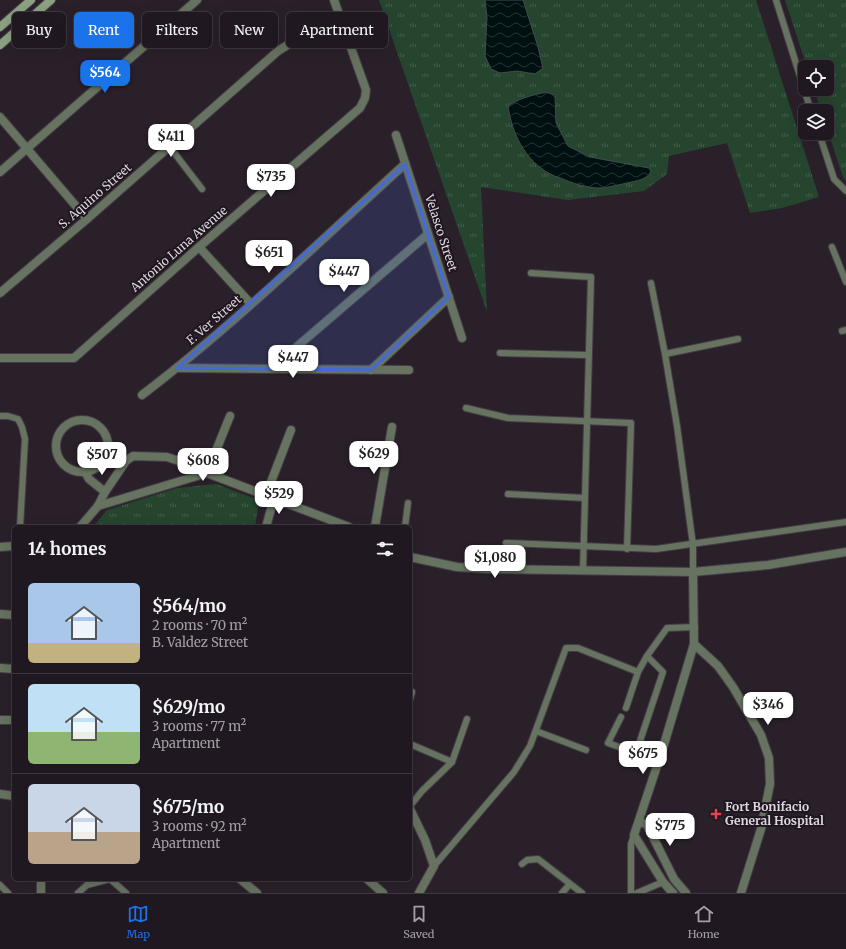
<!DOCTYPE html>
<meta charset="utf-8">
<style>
body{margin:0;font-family:Merriweather,serif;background:#282129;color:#f1f3f6;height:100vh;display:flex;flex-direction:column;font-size:15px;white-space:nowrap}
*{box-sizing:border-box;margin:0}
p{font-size:13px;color:#a2a0a5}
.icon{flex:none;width:22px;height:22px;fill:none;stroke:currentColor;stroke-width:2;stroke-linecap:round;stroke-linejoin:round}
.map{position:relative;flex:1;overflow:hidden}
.panel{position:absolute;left:12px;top:525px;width:400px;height:356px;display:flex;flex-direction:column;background:#201820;border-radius:6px;box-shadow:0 4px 16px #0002,0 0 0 1px #3d373e}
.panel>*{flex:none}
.top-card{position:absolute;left:12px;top:12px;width:400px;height:36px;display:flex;gap:8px}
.fabs{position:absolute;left:798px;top:60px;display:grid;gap:8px}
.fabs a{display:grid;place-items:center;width:36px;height:36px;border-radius:6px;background:#201820;box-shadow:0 4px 16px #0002,0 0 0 1px #3d373e;font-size:20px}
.price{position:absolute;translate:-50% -34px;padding:0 9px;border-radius:8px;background:#fff;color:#222;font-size:13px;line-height:26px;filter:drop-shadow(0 1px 2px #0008)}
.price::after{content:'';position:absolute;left:50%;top:24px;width:12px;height:9px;margin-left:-6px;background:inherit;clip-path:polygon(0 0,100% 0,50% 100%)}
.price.on{background:#1a73e8;color:#fff}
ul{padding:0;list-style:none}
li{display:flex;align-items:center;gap:12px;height:100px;padding:0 16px}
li+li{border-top:1px solid #3d373e}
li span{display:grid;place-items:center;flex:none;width:112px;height:80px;border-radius:6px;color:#555}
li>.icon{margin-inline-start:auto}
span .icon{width:48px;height:48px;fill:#fffc;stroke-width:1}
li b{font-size:17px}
h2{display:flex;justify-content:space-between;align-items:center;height:48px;padding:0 16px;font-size:17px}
.pill{padding:0 14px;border-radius:6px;background:#201820;box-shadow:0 4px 16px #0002,0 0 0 1px #3d373e;font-size:14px;line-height:36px}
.pill.on{background:#1a73e8;color:#fff}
.tab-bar{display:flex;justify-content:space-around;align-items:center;height:56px;border-top:1px solid #3d373e;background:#201820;font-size:11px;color:#a2a0a5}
.tab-bar a{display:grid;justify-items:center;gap:2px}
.tab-bar .on{color:#1a73e8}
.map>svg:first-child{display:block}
.grass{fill:url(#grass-tufts)}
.water{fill:url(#water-waves);stroke:#434c4e}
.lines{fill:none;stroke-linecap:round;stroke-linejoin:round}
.service-casing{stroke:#473d47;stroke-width:8}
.minor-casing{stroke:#473d47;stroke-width:10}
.secondary-casing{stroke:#473d47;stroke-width:10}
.service{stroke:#667360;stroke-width:6}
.minor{stroke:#667360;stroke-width:8}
.secondary{stroke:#8ca182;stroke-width:8}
.marked{fill:#4469d9;fill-opacity:0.2;stroke:#4469d9;stroke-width:3;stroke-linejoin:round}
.health-dot{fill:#e0444e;stroke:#201620;stroke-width:1.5}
.labels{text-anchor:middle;stroke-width:4;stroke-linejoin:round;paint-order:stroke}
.street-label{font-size:12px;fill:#ded7de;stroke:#201620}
.poi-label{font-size:12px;font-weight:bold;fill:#ded7de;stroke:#201620;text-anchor:start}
</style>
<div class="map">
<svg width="846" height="893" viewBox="0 0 846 893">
<defs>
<pattern id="grass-tufts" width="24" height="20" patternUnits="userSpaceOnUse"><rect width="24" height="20" fill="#25452e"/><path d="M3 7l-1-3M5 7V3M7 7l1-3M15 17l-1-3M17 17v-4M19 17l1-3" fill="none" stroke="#445f4c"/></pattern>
<pattern id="water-waves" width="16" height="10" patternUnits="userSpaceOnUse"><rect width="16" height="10" fill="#001011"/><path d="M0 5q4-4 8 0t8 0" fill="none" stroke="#253233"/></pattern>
</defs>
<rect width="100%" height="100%" fill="#2a202a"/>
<g class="grass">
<path d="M379,0H756L819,197L782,208L750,213L727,143L669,156L667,174L644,191L568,200L481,187L487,312Z"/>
<path d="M785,0H846V181L843,177L827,128V111H821L814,89H827V67H807Z"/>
<path d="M216,484L259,500L255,527H93L107,510L177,488Z"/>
</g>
<g class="water">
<path d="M485,0H523L538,47L543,68L535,74L517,71L500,73L491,69L485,56L487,17Z"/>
<path d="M547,92L555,95L556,123L568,146L590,157L649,168L651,171C648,180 635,181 627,183C621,184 615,186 609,187C596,190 582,186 570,182C564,179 556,177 550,174C525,160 512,134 508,106C520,98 532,95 547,92Z"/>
</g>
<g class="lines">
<defs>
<g id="service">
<path d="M776,0L811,111"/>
<path d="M819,133L834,179L846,191"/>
<path d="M169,146L202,189"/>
<path d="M832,247L846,282"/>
<path d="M531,273L591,277L583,571"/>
<path d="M651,283L665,354L677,426L693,545V572"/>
<path d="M842,331L846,330"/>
<path d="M500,353L588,355"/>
<path d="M665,354L738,339"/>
<path d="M466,408L508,418L631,423L627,549"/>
<path d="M0,416H8L18,419L22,427L25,439L20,527"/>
<path d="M508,494L585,498"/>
<path d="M405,527L408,503"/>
<path d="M506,543L656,549L846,522"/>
<path d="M410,699L412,692"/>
<path d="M626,708L638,672L647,656L667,628L695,627"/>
<path d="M621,717L608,743L659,761"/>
<path d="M536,731L586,750"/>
<path d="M410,744L452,762"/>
<path d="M636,753L663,672L647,656"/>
<path d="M410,806L422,791L452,762L467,719"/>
<path d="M522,864L527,860L538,859L582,893"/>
<path d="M434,866L514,772L530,746L566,648H578L638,672"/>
<path d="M0,885L8,893"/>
<path d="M78,893L87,885L110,879L126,893"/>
<path d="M562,893L570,884"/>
<path d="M631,893V844L634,835"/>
<path d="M637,893L663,882"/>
</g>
<g id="minor">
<path d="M0,117L87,219"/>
<path d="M396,135L462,338"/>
<path d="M0,172L197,0"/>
<path d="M199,247L251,304"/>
<path d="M0,293L87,219L278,51L297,39L341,21"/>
<path d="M0,358H74L199,247L360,108L365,98L366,90L334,0"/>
<path d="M177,368L409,370"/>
<path d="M272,368L428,234"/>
<path d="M371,370L449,297"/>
<path d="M142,395C235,324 319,242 405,164"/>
<circle cx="82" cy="446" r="26"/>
<path d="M85,472L89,479L105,492"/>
<path d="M266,495L291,430"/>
<path d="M98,506L207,473L230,416"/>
<path d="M80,527L98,506L105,492L126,461L133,456L167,457L185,463L207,473L349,527"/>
<path d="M266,527L274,498"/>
<path d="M375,527L392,427"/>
<path d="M0,547L14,546"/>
<path d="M410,557L457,567L486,569L693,572L768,565L846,552"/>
<path d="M693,572L694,644L718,666L733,687L761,735L769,758L770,784L761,829L741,893"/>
<path d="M0,614L14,615"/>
<path d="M0,668L14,669"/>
<path d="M0,720H14"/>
<path d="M0,794L14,796"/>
<path d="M410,809L425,840L434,866L419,893"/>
<path d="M639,821L647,825L674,879L686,893"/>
<path d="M41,879V893"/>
<path d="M240,879L257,893"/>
<path d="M367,879L383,893"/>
<path d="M673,893L663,882L634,835L662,751L694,644"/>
</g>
<g id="secondary">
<path d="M0,27L31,0"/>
<path d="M0,45L51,0"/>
</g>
</defs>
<use href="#service" class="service-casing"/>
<use href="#minor" class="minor-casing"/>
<use href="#secondary" class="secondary-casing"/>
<use href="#service" class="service"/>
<use href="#minor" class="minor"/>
<use href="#secondary" class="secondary"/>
</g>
<path class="marked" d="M405,164L449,297L371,370L177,368Z"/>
<path class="health-dot" d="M714 808h4v4h4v4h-4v4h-4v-4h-4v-4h4z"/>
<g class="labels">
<g class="street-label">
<text transform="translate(95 196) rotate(-41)" y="4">S. Aquino Street</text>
<text transform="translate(441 233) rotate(72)" y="4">Velasco Street</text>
<text transform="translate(179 249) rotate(-41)" y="4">Antonio Luna Avenue</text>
<text transform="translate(214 320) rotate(-41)" y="4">F. Ver Street</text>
</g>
<g class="poi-label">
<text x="725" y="811">Fort Bonifacio<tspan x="725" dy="14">General Hospital</tspan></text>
</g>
</g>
</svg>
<div class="fabs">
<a><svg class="icon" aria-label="locate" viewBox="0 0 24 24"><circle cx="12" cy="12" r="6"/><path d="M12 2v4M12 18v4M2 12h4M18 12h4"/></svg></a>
<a><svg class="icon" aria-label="layers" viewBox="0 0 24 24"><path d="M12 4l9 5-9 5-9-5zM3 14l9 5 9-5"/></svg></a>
</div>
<b class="price on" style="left:105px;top:94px">$564</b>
<b class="price" style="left:171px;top:158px">$411</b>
<b class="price" style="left:271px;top:198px">$735</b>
<b class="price" style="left:269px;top:274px">$651</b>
<b class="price" style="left:344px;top:293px">$447</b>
<b class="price" style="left:293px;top:379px">$447</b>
<b class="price" style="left:374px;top:475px">$629</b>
<b class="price" style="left:102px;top:476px">$507</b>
<b class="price" style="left:203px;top:482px">$608</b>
<b class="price" style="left:279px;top:515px">$529</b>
<b class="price" style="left:495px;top:579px">$1,080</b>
<b class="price" style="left:768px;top:726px">$346</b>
<b class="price" style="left:643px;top:775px">$675</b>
<b class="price" style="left:670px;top:847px">$775</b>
<div class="top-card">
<a class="pill">Buy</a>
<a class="pill on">Rent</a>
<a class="pill">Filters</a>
<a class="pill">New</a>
<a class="pill">Apartment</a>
</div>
<section class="panel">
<h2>14 homes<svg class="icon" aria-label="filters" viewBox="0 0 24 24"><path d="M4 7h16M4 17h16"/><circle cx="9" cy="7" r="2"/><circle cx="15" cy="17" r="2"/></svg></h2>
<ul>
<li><span style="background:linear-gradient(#a9c7e8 75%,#c2b280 0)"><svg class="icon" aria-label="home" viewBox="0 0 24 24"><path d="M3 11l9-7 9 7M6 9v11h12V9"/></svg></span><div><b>$564/mo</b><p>2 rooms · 70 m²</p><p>B. Valdez Street</p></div></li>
<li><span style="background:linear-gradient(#bfe0f5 60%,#8fb573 0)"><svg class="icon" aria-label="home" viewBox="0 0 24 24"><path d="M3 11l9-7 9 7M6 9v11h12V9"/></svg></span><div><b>$629/mo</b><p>3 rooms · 77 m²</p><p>Apartment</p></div></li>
<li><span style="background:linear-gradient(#c9d6e8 60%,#b9a48a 0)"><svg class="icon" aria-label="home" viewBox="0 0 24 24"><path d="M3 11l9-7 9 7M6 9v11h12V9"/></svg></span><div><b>$675/mo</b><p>3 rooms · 92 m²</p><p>Apartment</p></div></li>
</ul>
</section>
</div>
<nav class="tab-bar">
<a class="on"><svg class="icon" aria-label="map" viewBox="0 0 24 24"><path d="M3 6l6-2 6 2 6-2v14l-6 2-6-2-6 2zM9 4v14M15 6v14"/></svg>Map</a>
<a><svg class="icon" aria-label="saved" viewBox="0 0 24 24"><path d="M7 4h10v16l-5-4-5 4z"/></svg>Saved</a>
<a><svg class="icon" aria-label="home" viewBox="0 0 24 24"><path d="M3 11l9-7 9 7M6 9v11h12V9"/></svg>Home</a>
</nav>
